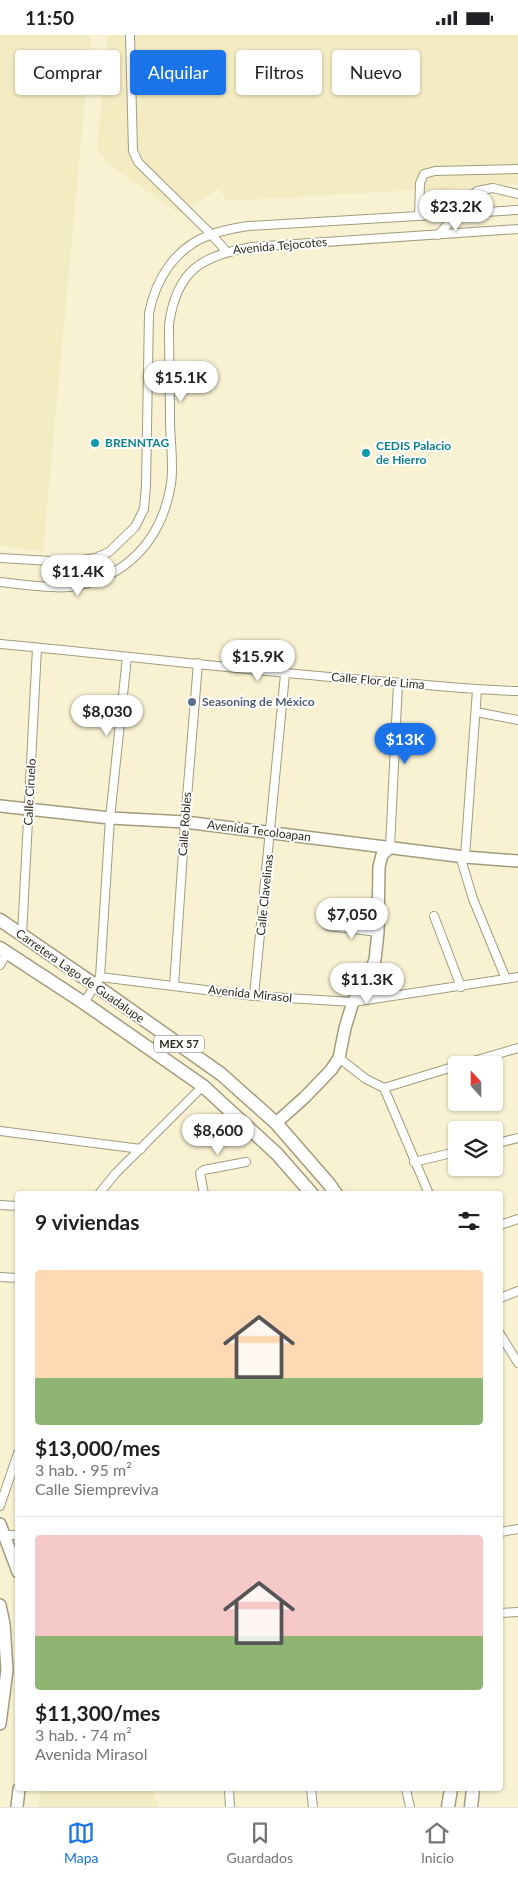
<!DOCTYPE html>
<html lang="es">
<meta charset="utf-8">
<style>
body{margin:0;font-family:Lato,sans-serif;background:#f6f6f6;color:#202124;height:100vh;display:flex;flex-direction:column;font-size:19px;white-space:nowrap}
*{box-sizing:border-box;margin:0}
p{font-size:16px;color:#757577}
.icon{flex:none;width:28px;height:28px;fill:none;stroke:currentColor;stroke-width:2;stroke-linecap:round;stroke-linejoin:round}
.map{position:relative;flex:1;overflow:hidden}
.panel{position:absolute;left:15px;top:1156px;width:488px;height:600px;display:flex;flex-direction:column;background:#fff;border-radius:5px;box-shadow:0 1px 4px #0004}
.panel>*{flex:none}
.guide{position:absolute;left:15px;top:15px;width:489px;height:45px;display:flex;gap:10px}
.needle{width:32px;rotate:339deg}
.buttons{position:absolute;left:448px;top:1021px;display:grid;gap:10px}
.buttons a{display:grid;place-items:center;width:55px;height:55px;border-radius:5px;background:#fff;box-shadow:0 1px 4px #0004;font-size:25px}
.price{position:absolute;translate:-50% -42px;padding:0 11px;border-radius:18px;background:#fff;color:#222;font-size:16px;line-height:32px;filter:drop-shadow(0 1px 2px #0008)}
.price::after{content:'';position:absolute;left:50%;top:30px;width:15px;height:11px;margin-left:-8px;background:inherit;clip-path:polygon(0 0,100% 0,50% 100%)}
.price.on{background:#1a73e8;color:#fff}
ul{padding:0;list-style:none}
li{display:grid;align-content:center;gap:10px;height:265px;padding:0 20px}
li+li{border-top:1px solid #e0e0e0}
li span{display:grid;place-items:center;height:155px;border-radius:5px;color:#555}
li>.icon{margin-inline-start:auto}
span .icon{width:90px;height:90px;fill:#fffc;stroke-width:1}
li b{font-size:21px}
h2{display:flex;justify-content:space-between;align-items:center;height:60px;padding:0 20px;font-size:21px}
.chip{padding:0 18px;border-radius:5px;background:#fff;box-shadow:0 1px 4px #0004;font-size:18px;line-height:45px}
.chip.on{background:#1a73e8;color:#fff}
.status{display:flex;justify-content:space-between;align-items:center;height:35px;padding:0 25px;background:#fff;direction:ltr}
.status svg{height:14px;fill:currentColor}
.dock{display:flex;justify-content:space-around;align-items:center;height:70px;border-top:1px solid #e0e0e0;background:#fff;font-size:14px;color:#757577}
.dock a{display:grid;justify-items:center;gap:2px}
.dock .on{color:#1a73e8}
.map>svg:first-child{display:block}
.built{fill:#f3ebc2}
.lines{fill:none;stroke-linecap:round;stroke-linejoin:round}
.street-casing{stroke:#a29c7d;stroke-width:10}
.secondary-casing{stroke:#a29c7d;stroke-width:14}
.primary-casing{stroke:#a29c7d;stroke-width:15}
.street{stroke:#fff;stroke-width:8}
.secondary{stroke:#fff;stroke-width:11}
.primary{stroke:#fff;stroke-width:12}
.culture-dot{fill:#0f9aa8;stroke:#fff;stroke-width:2}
.service-dot{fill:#5c6f8a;stroke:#fff;stroke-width:2}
.labels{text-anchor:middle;stroke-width:4;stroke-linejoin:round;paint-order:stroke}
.shield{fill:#fff;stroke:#6d6b62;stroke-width:1}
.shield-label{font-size:11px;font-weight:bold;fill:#2e2b1f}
.street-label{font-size:12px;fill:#2e2b1f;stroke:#fff}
.culture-label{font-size:12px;font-weight:bold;fill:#0d838f;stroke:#fff;text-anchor:start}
.service-label{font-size:12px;font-weight:bold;fill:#4e5e75;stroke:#fff;text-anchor:start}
</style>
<div class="status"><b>11:50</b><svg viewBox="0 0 49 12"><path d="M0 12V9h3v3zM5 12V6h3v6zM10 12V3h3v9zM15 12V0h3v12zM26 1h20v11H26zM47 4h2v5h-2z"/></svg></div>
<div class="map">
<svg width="518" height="1772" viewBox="0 0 518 1772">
<rect width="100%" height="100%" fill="#f9f2d2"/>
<g class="built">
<path d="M0,0H91L43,516L0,511Z"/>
<path d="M108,0H518V149L227,166L219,154L179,178L107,129L97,114Z"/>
<path d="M41,1754H151L159,1772H38Z"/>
</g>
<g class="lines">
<defs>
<g id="street">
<path d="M130,0L133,116L138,127L211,199L226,216"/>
<path d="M419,181L420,148L424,139L435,136L518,134"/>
<path d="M438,200L458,178L468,164L477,156L493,153L518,159"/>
<path d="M0,523L69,527L95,523L109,517L135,492L144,474L146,450L149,278C156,243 176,212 210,200C222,195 236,193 248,191L518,175"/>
<path d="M0,547C18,549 52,554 69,552C125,544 162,506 171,449C174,429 170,405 170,384C170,353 169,321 169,289C177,235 201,221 252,212L518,194"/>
<path d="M0,609C130,621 259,637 389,647C432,650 475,655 518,656"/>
<path d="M476,677L518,685"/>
<path d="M390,812L398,648"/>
<path d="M460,821L473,864L506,944"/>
<path d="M465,822L477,655"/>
<path d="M434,881L461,952"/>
<path d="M328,891L378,897"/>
<path d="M22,900L37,613"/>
<path d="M0,930L7,918"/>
<path d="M100,942L254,961L353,967L518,942"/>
<path d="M174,951L185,787L198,628"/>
<path d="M254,961L285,639"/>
<path d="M84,968L100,942L110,783L127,622"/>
<path d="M339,1023L366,1044L384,1053L429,1159"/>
<path d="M460,1030L518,1013"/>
<path d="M384,1053L456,1031"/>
<path d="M0,1096L141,1114"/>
<path d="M494,1109L518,1103"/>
<path d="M414,1127L456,1117"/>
<path d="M99,1159L115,1139L203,1051"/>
<path d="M204,1159L200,1138L204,1135L246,1127"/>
<path d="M0,1170L18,1171"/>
<path d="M500,1190L518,1184"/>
<path d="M0,1242L18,1243"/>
<path d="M500,1263L518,1256"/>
<path d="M500,1299L518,1328"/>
<path d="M0,1471L18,1418"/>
<path d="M500,1497L518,1494"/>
<path d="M5,1500H18"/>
<path d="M500,1578L518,1577"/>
<path d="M229,1754L230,1772"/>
<path d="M311,1754L313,1772"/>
<path d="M406,1754L410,1772"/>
</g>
<g id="secondary">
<path d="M0,771L110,783L185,787L465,822L518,826"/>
<path d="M276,1088L305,1062L331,1035L339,1023L345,993L353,967L367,944L375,925L378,897L379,832L382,820L390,812"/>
<path d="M0,1489L18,1537"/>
<path d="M0,1570L4,1589L7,1635L0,1689"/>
<path d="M17,1772L19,1754"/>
</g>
<g id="primary">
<path d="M0,885L95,950L221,1039L276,1088L329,1149L336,1159"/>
<path d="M0,913L84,968L203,1051L277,1119L312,1159"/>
<path d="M448,1772L451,1754"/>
<path d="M471,1772L473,1754"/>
</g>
</defs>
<use href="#street" class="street-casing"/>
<use href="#secondary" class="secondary-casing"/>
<use href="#primary" class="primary-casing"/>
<use href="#street" class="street"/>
<use href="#secondary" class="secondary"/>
<use href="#primary" class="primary"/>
</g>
<g class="culture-dot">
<circle cx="95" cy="408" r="5"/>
<circle cx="366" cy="418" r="5"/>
</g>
<circle class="service-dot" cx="192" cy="667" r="5"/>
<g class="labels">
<rect class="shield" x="154" y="1000.5" width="50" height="17" rx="4"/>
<g class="shield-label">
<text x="179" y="1013">MEX 57</text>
</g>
<g class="street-label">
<text transform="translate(280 211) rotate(-5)" y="4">Avenida Tejocotes</text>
<text transform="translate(378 646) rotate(5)" y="4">Calle Flor de Lima</text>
<text transform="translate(30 757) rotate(-87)" y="4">Calle Ciruelo</text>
<text transform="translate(185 789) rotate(-86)" y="4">Calle Robles</text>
<text transform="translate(259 796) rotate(7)" y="4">Avenida Tecoloapan</text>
<text transform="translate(265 860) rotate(-84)" y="4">Calle Clavelinas</text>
<text transform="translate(80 941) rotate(35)" y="4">Carretera Lago de Guadalupe</text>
<text transform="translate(250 959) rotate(6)" y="4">Avenida Mirasol</text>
</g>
<g class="culture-label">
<text x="105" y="412">BRENNTAG</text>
<text x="376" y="415">CEDIS Palacio<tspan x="376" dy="14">de Hierro</tspan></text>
</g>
<g class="service-label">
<text x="202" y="671">Seasoning de México</text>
</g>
</g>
</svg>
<div class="buttons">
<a><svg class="needle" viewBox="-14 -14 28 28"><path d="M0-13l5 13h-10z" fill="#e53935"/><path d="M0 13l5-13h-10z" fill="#757577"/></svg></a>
<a><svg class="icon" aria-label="layers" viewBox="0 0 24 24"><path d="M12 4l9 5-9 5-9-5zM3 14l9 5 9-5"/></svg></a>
</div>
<b class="price" style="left:456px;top:197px">$23.2K</b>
<b class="price" style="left:181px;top:368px">$15.1K</b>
<b class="price" style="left:78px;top:562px">$11.4K</b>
<b class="price" style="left:258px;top:647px">$15.9K</b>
<b class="price" style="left:107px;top:702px">$8,030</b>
<b class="price on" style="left:405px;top:730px">$13K</b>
<b class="price" style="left:352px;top:905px">$7,050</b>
<b class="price" style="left:367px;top:970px">$11.3K</b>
<b class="price" style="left:218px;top:1121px">$8,600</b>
<div class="guide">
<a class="chip">Comprar</a>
<a class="chip on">Alquilar</a>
<a class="chip">Filtros</a>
<a class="chip">Nuevo</a>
</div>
<section class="panel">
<h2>9 viviendas<svg class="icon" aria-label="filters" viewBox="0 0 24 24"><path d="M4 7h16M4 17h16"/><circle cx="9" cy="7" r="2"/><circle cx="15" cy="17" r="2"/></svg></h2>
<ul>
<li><span style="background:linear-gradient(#ffd9b3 70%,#8fb573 0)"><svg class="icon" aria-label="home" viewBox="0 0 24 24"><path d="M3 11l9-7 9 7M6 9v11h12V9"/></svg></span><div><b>$13,000/mes</b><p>3 hab. · 95 m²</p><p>Calle Siempreviva</p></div></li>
<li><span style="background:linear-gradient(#f6c9c9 65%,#8fb573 0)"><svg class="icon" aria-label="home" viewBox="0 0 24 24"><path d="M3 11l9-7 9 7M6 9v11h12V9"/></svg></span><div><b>$11,300/mes</b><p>3 hab. · 74 m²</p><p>Avenida Mirasol</p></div></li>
</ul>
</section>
</div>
<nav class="dock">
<a class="on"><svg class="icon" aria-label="map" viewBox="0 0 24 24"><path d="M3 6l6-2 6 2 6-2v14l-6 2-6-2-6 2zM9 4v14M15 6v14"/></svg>Mapa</a>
<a><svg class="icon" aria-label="saved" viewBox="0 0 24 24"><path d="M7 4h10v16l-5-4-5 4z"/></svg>Guardados</a>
<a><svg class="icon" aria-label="home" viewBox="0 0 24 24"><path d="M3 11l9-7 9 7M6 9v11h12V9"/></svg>Inicio</a>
</nav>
